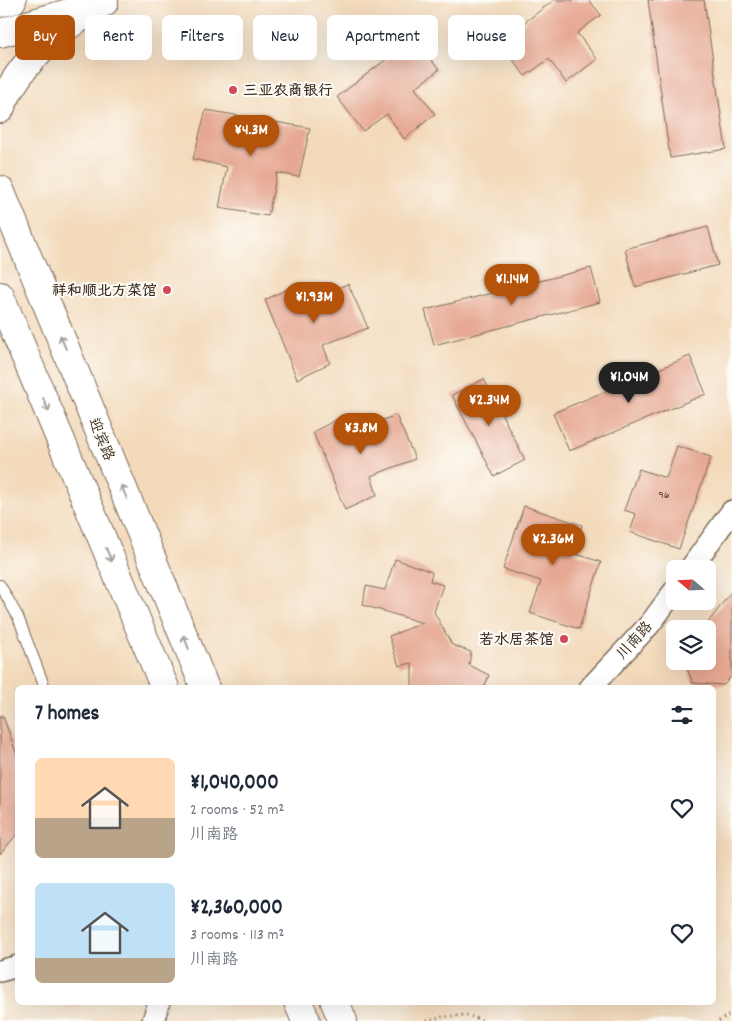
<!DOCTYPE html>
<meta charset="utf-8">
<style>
body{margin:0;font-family:Dekko,"LXGW WenKai TC",sans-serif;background:#f6f6f7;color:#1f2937;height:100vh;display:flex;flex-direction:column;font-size:19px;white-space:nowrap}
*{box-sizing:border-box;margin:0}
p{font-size:16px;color:#747a83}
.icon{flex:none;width:28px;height:28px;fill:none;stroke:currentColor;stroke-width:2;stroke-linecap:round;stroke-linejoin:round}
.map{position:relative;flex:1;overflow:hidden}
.drawer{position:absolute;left:15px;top:685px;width:701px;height:320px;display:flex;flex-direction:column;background:#fff;border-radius:8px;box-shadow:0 5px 20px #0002}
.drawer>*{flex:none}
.guide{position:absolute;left:15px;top:15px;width:702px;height:45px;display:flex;gap:10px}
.needle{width:32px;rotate:289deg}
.buttons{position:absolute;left:666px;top:560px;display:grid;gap:10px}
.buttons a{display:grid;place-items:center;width:50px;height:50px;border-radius:8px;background:#fff;box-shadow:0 5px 20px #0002;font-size:25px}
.price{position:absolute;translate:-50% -42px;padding:0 11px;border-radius:18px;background:#b45309;color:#fff;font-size:16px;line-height:32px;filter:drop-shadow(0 1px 2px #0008)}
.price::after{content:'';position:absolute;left:50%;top:30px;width:15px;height:11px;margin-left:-8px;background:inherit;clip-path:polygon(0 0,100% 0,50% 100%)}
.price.on{background:#222;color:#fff}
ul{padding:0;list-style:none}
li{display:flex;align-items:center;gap:15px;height:125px;padding:0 20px}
li span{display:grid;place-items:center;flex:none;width:140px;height:100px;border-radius:8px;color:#555}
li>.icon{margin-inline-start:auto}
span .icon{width:60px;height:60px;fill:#fffc;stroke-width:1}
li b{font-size:21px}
h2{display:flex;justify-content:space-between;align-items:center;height:60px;padding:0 20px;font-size:21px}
.pill{padding:0 18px;border-radius:8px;background:#fff;box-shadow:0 5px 20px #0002;font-size:18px;line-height:45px}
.pill.on{background:#b45309;color:#fff}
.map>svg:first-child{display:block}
.building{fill:#e6a892}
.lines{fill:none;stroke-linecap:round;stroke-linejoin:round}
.service-casing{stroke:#7b6855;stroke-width:12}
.minor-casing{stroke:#7b6855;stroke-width:24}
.secondary-casing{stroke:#7b6855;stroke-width:30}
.trunk-casing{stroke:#7b6855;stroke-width:30}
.path{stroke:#7b6855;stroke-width:3;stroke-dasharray:1 4;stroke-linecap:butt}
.service{stroke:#fff;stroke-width:10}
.minor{stroke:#fff;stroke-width:21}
.secondary{stroke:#fff;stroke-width:28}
.trunk{stroke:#fff;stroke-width:28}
.oneway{stroke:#a79f9a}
.poi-dot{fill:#d1495b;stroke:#fdfcf7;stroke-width:2}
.labels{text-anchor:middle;stroke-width:4;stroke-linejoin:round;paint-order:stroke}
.number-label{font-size:12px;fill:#664a3b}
.poi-label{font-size:15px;font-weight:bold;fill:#3b2a1e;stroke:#fdfcf7;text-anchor:end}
.street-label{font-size:15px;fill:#3b2a1e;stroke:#fdfcf7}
</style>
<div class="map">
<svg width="732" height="1021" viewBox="0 0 732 1021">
<rect width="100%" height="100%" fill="#fdfcf7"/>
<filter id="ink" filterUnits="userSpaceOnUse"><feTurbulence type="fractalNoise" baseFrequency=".02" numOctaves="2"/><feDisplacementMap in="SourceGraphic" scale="10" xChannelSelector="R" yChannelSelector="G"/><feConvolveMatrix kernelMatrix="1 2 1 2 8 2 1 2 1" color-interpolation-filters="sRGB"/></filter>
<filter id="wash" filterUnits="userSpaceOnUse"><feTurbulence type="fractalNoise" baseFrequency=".0096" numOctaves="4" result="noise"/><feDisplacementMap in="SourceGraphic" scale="20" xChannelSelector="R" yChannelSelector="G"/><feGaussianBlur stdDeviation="1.12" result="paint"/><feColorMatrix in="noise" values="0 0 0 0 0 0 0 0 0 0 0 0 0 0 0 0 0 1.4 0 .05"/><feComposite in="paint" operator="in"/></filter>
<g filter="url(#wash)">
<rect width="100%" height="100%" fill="#f3dabb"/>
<g id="blocks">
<g class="building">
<path d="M554,0H589L601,15L577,33L597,59L566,83L549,59L525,76L499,42Z"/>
<path d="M648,0H704L726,149L670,158Z"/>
<path d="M414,38L439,70L415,88L435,114L404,139L387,114L363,131L337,97Z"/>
<path d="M206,110L310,128L299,177L277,173L268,216L219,208L227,167L193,159Z"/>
<path d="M708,227L718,265L635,287L625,249Z"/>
<path d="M591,268L600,302L434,345L425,310Z"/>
<path d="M297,284L306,300L348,284L368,328L323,345L330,363L297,379L265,300Z"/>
<path d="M690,356L706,394L569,451L553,413Z"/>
<path d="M484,379L525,460L494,476L452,395Z"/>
<path d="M345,415L354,431L396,415L415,459L371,476L377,495L345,510L313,432Z"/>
<path d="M677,446L711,457L679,549L630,532L636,514L624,510L639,469L666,478Z"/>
<path d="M524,506L582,525L573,553L601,562L579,629L530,613L541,581L503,569Z"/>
<path d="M395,559L432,572L430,581L443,585L434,612L452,645L471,652L469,665L489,675L484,688H412V663L399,666L389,636L423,623L363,605L366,586L385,590Z"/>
<path d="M732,591V675L724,685L693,683L684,661H708V629H703Z"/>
<path d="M0,716H3L18,758V833L0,854Z"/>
</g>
</g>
</g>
<g filter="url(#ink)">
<use href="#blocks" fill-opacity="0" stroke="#7b6855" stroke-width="1"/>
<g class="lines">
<defs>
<path id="service" d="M0,585L18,617L45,688"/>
<g id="minor">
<path d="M690,569L732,511"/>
<path d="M590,688L650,624L675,590"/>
<path d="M0,971L18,966"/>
<path d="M153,1021L159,1002"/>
</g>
<g id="secondary">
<path d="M0,3L12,0"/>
<path d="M0,33L82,9"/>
<path d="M0,109C13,77 35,52 62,30C75,20 90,11 104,2"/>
</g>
<g id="trunk">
<path d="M0,190L205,688"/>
<path d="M0,296L165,688"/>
<path d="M298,1002L306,1021"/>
<path d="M335,1002L343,1021"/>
</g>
</defs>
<use href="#service" class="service-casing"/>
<use href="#minor" class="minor-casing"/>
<use href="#secondary" class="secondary-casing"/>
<use href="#trunk" class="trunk-casing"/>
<g class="path">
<path d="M427,1021L442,1017L466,1015L485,1021"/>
<path d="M719,1021L727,1016L732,1014"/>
</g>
<use href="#service" class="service"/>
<use href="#minor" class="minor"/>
<use href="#secondary" class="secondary"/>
<use href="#trunk" class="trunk"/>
</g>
<defs><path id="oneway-shaft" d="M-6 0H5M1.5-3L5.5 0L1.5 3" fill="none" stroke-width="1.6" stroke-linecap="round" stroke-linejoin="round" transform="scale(1.25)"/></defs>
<g class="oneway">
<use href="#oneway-shaft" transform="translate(63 342) rotate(-112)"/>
<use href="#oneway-shaft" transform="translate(46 405) rotate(67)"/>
<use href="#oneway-shaft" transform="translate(124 492) rotate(-112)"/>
<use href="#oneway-shaft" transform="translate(109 555) rotate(67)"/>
<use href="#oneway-shaft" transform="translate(186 642) rotate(-112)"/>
</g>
</g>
<g class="poi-dot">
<circle cx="233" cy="90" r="5"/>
<circle cx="167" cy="290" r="5"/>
<circle cx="564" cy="639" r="5"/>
</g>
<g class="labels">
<g class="number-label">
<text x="664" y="498">96</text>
</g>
<g class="poi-label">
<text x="243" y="95" text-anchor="start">三亚农商银行</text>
<text x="157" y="295">祥和顺北方菜馆</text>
<text x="554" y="644">若水居茶馆</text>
</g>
<g class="street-label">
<text transform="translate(102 439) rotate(68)" y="5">迎宾路</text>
<text transform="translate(634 640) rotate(-48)" y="5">川南路</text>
</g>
</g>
</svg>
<div class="buttons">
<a><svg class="needle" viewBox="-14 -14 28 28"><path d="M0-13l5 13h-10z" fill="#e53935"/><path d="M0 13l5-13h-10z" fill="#747a83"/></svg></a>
<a><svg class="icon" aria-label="layers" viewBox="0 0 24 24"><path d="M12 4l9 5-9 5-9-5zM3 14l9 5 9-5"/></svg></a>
</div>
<b class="price" style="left:251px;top:157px">¥4.3M</b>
<b class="price" style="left:512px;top:306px">¥1.14M</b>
<b class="price" style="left:314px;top:324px">¥1.93M</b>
<b class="price on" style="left:629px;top:404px">¥1.04M</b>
<b class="price" style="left:489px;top:427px">¥2.34M</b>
<b class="price" style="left:361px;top:455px">¥3.8M</b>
<b class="price" style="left:553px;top:566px">¥2.36M</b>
<div class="guide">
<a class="pill on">Buy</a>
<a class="pill">Rent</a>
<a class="pill">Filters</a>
<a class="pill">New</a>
<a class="pill">Apartment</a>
<a class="pill">House</a>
</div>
<section class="drawer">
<h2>7 homes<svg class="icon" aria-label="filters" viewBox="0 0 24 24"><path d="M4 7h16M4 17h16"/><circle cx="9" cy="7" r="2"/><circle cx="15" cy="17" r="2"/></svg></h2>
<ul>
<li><span style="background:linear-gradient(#ffd9b3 60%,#b9a48a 0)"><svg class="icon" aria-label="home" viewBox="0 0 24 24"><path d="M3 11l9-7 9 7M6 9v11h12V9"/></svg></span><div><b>¥1,040,000</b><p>2 rooms · 52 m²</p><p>川南路</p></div><svg class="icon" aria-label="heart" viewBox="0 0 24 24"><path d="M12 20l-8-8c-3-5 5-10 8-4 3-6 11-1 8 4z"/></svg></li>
<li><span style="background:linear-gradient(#bfe0f5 75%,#b9a48a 0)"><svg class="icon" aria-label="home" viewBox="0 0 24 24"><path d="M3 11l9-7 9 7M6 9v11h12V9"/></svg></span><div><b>¥2,360,000</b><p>3 rooms · 113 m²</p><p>川南路</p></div><svg class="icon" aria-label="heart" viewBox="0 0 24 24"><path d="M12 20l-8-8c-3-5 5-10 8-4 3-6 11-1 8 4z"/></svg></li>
</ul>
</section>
</div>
